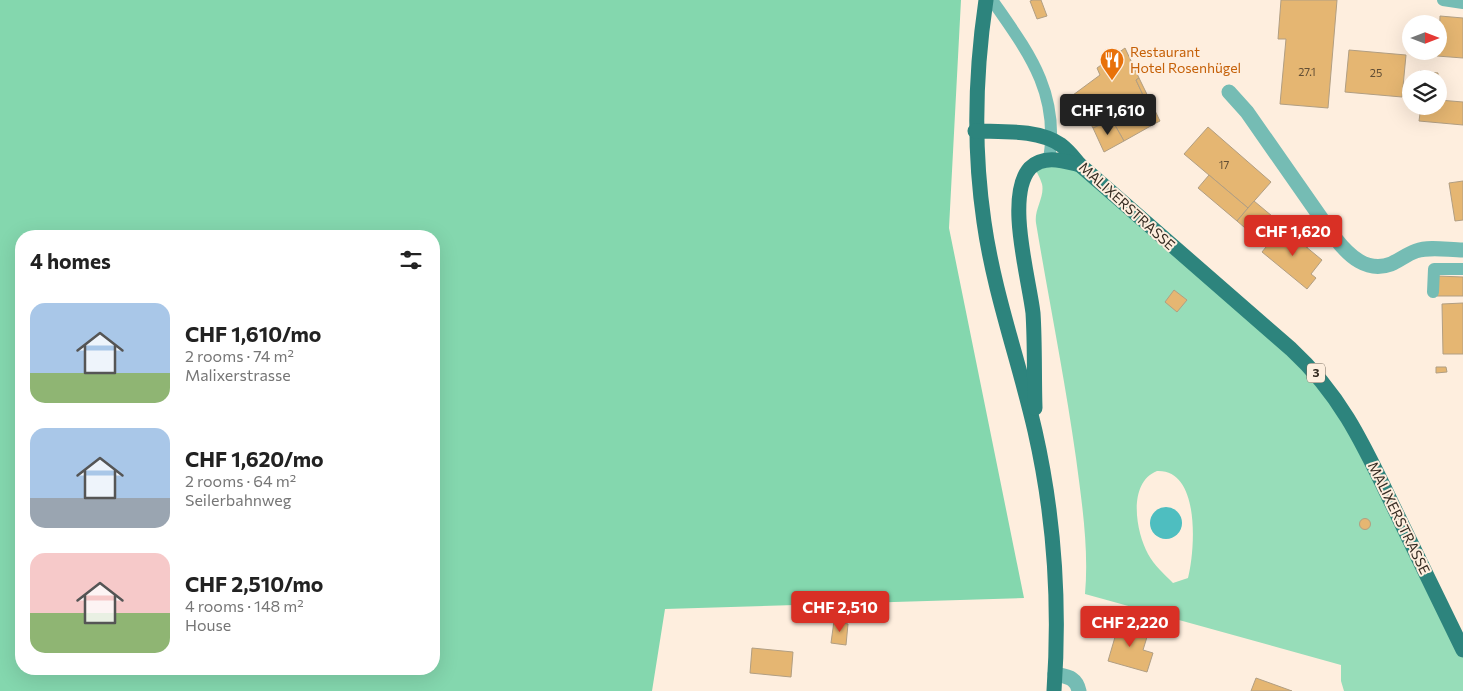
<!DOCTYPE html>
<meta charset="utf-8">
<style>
body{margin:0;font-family:Commissioner,sans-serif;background:#f2f2f2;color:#222;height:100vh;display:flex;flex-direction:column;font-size:19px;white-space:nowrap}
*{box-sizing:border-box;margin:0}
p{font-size:16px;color:#767676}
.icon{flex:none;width:28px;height:28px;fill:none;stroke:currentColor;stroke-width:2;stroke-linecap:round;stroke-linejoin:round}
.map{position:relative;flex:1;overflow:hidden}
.details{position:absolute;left:15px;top:230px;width:425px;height:445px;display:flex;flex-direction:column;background:#fff;border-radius:20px;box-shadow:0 5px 20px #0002}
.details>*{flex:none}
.needle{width:32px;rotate:90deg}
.tools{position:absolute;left:1402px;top:15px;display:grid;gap:10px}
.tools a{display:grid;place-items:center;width:45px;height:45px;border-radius:50%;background:#fff;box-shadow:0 5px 20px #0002;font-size:25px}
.price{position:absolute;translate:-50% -42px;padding:0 11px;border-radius:5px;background:#d93025;color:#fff;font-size:16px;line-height:32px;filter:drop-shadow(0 1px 2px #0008)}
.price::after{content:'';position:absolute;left:50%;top:30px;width:15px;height:11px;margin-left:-8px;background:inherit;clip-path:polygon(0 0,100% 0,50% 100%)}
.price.current{background:#222;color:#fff}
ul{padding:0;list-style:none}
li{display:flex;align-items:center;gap:15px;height:125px;padding:0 15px}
li span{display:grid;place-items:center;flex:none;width:140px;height:100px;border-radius:15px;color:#555}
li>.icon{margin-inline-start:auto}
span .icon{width:60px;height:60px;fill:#fffc;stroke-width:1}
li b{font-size:21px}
h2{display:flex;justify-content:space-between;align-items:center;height:60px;padding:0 15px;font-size:21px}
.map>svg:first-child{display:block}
.green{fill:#97ddb9;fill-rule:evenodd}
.forest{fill:#84d7ae;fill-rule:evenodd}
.water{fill:#4ebec0}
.building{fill:#e5b672;stroke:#b19e82}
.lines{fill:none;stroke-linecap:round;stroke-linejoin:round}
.lane{stroke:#75bcb4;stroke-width:12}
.street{stroke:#75bcb4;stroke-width:15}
.primary{stroke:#2d847d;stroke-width:15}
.labels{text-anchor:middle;stroke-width:4;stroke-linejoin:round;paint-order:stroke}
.number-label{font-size:11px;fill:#614e35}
.shield{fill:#feeede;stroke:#71665a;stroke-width:1}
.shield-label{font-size:12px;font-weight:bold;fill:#352b21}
.food-label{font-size:14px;fill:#c56008;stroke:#feeede;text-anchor:start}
.street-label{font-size:14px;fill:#352b21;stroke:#feeede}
</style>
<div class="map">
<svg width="1463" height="691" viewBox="0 0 1463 691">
<rect width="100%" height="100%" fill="#feeede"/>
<path class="green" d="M1033,165H1080L1330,390L1463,650V691H1344L1341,681V665L1085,594C1089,550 1082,503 1076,458C1065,379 1049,301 1036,223C1034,209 1045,197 1042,184C1040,177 1036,171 1033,165ZM1157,471C1201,469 1195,551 1188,578L1173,583C1164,574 1154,565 1148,554C1136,532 1127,483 1157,471Z"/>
<path class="forest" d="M0,0H961L949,228L1024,598L665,609L652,691H0ZM21,236H434V669H21Z"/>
<circle class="water" cx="1166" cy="523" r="16"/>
<g class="building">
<path d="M1033,0H1041L1047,16L1037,19L1030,1Z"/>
<path d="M1281,0H1337L1328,108L1280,104L1286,39H1278Z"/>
<path d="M1440,16L1463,18V58L1437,56V51H1439Z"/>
<path d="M1125,48L1139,78L1136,80L1156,123L1124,141L1112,120L1093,128L1073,95L1100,75L1097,68Z"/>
<path d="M1349,50L1406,55L1402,97L1345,92Z"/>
<path d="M1420,71L1438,73V79H1420Z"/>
<path d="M1139,78L1160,121L1156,123L1136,80Z"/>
<path d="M1439,100L1463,102V125L1419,121L1421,106H1439Z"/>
<path d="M1112,120L1124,141L1104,152L1093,128Z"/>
<path d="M1208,127L1271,182L1248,208L1184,154Z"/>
<path d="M1209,175L1248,208L1237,221L1198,188Z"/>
<path d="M1463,181V220L1455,221L1449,183Z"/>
<path d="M1254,201L1308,246L1307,248L1282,227L1266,246L1237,221Z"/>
<path d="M1282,227L1322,260L1311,274L1316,278L1307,289L1262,252Z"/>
<path d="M1438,276L1463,277V296H1437Z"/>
<path d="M1174,290L1187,300L1177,312L1165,302Z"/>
<path d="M1463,303V354H1443L1442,304Z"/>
<path d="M1436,367H1446L1447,372L1436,373Z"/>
<circle cx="1365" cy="524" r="5.5"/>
<path d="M1120,620L1141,626L1139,634L1147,637L1143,650L1153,653L1147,672L1108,661Z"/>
<path d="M834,621L848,624L846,645L831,643Z"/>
<path d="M752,648L793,652L791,677L750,673Z"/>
<path d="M1256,678L1292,691H1251Z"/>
</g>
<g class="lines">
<g class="lane">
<path d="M992,0C1028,52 1060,92 1049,160"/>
<path d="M1443,0L1463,3"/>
<path d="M1433,292L1434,269H1463"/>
</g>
<g class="street">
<path d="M1229,92L1247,112L1335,238C1349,256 1367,273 1391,264C1400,260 1407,254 1416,251C1430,246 1448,250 1463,250"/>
<path d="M1055,674C1068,677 1076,677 1079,691"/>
</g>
<g class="primary">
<path d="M986,0C975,74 973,147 984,222C994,293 1019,361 1035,431C1054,515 1060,606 1054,691"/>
<path d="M975,131C1002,132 1038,129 1061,145C1069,151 1074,158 1080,165L1291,349C1343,397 1365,448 1395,510C1418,557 1440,603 1463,650"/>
<path d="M1035,408C1034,376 1035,344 1033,313C1029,278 1005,196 1030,168C1044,154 1064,161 1080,165"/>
</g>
</g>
<defs>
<symbol id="restaurant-pin" viewBox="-11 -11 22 30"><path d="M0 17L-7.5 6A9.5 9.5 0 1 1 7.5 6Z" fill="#e8710a" stroke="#feeede"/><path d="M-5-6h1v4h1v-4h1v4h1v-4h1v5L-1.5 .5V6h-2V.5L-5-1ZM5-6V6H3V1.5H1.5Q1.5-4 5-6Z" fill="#fff"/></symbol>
</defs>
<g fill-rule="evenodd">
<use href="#restaurant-pin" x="1098" y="46" width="28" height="38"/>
</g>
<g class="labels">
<g class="number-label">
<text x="1307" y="76">27.1</text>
<text x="1376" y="77">25</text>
<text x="1224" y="169">17</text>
</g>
<rect class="shield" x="1307" y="363.5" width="18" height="19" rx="4"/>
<g class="shield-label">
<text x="1316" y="377">3</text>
</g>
<g class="food-label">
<text x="1130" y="57">Restaurant<tspan x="1130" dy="16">Hotel Rosenhügel</tspan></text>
</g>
<g class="street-label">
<text transform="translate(1127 206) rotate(42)" y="5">MALIXERSTRASSE</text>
<text transform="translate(1399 518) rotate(64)" y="5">MALIXERSTRASSE</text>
</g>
</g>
</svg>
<div class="tools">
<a><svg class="needle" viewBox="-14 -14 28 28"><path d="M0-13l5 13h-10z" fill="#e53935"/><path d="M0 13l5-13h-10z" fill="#767676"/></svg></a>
<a><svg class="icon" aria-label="layers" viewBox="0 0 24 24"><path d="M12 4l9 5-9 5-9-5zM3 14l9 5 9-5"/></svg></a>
</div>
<b class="price current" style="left:1108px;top:136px">CHF 1,610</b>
<b class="price" style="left:1293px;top:257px">CHF 1,620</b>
<b class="price" style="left:840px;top:633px">CHF 2,510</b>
<b class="price" style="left:1130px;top:648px">CHF 2,220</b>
<section class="details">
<h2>4 homes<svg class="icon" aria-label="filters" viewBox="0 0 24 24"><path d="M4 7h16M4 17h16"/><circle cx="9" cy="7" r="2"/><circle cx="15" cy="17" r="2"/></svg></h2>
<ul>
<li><span style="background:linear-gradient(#a9c7e8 70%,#8fb573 0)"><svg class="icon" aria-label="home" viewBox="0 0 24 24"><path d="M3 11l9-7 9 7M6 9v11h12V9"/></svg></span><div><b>CHF 1,610/mo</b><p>2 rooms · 74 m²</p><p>Malixerstrasse</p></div></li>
<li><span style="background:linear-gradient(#a9c7e8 70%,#9aa5b1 0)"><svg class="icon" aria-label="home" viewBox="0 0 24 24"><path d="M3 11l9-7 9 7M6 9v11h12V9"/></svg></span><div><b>CHF 1,620/mo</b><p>2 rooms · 64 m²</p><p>Seilerbahnweg</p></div></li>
<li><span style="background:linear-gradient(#f6c9c9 60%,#8fb573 0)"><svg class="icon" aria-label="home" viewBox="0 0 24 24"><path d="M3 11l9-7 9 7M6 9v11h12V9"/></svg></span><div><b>CHF 2,510/mo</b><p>4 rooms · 148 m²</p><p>House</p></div></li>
</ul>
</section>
</div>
